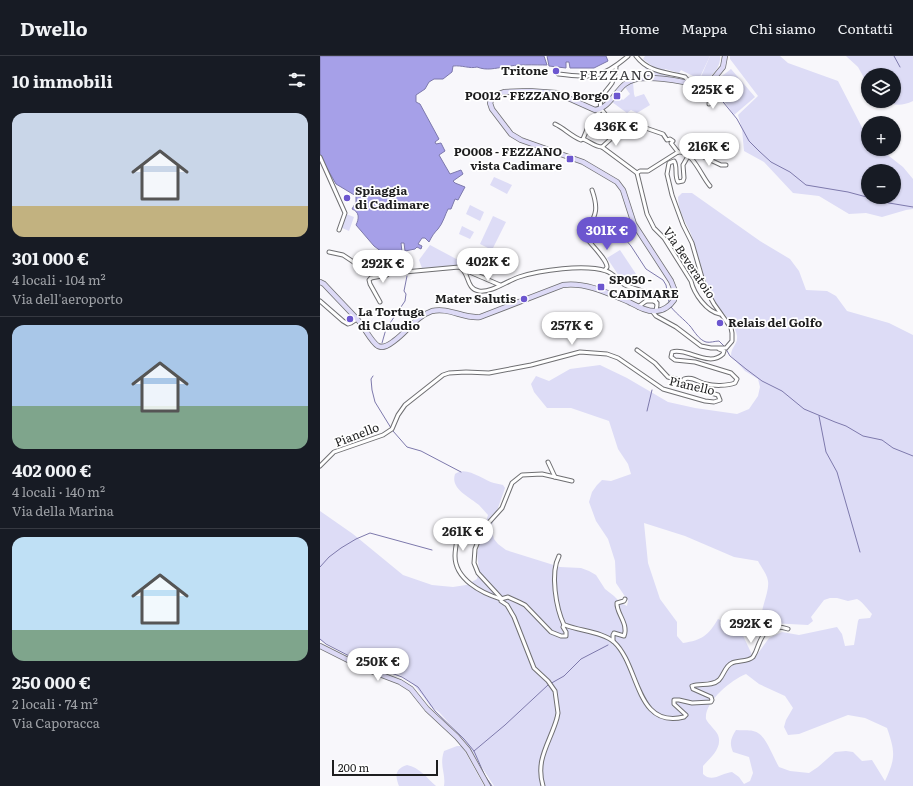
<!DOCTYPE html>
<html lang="it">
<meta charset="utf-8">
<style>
body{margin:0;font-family:Literata,serif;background:#242831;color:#f1f3f6;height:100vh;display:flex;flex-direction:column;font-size:15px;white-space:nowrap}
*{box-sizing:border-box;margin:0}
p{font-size:13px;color:#9ea1a6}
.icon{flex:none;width:22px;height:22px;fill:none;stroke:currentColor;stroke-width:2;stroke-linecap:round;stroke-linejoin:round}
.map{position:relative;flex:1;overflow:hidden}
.side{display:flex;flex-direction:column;background:#171b24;width:320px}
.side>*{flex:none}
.tools{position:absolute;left:541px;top:12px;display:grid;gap:8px}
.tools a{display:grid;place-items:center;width:40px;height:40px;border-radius:50%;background:#171b24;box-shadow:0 1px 3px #0004;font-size:20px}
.scale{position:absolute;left:12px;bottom:10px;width:106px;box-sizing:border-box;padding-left:4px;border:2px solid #1e1e1f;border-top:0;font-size:11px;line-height:14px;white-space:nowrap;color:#1e1e1f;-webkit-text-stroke:3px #fff;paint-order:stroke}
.price{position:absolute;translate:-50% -34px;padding:0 9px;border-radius:14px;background:#fff;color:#222;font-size:13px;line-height:26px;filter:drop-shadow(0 1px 2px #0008)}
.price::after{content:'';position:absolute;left:50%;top:24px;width:12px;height:9px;margin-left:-6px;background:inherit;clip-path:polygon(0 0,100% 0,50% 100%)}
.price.selected{background:#6c56cf;color:#fff}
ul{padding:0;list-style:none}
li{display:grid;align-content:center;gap:8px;height:212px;padding:0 12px}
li+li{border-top:1px solid #363941}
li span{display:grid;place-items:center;height:124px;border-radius:12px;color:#555}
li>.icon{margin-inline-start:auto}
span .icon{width:72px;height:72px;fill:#fffc;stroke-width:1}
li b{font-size:17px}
h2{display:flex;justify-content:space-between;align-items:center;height:48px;padding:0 12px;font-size:17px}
header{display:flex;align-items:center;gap:24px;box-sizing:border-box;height:56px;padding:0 20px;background:#171b24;border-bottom:1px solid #363941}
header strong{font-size:19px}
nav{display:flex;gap:22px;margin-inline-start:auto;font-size:14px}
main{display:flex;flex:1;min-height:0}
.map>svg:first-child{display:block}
.green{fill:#dddcf6;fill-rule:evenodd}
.water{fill:#a6a0e8;stroke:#7d79ac}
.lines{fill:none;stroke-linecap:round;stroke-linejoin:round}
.stream{stroke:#7d79ac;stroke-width:1}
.street-casing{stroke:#6f6f72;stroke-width:5}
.secondary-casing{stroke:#6f6f72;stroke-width:6}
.street{stroke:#fff;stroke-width:3}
.secondary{stroke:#dddaf6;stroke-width:4.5}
.poi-dot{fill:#6c56cf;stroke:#fff;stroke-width:1.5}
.labels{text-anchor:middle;stroke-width:3.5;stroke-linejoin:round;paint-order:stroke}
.poi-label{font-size:12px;font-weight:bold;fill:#1e1e1f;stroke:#fff;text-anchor:end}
.street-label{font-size:12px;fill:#1e1e1f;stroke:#fff}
.quarter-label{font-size:14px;letter-spacing:1px;fill:#3b3b3e;stroke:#fff}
</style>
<header>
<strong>Dwello</strong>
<nav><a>Home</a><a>Mappa</a><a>Chi siamo</a><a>Contatti</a></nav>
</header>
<main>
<section class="side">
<h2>10 immobili<svg class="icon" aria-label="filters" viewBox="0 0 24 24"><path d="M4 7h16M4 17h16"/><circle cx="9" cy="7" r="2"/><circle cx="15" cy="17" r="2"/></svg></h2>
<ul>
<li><span style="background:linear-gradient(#c9d6e8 75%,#c2b280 0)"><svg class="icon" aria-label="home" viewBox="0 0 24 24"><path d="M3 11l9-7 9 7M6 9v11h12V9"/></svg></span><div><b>301 000 €</b><p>4 locali · 104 m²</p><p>Via dell'aeroporto</p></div></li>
<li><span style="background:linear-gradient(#a9c7e8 65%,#7fa58c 0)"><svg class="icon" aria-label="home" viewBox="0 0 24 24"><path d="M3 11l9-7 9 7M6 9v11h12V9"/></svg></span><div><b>402 000 €</b><p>4 locali · 140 m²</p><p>Via della Marina</p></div></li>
<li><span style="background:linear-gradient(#bfe0f5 75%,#7fa58c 0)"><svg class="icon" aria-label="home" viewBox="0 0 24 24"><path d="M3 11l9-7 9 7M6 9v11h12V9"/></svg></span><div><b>250 000 €</b><p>2 locali · 74 m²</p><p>Via Caporacca</p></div></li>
</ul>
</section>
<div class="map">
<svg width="593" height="730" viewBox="0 0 593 730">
<rect width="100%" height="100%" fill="#f8f7fb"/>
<g class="green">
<path d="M325,0H390L379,23L361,14L359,17L345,13L344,16L336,13L323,3Z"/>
<path d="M390,0H400C401,9 395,17 387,23H380Z"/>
<path d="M410,0H460L468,7L518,25L548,83V93H560L583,111L593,123V153L586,154L562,161L546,157L529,158L499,140L473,137L444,106L424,95L422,73L418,59L438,40L410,3ZM548,115H574V141H548Z"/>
<path d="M526,0H593V45C582,50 575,50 564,45H574V19H548V29L538,11Z"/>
<path d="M322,7L338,17L352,21L330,20Z"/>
<path d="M411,13L435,41L414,59L392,28Z"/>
<path d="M313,26L314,38L315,41L324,38L330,49L317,57L311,54L307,57L292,46L298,39L303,44L310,38L305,31Z"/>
<path d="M174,121L192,129L187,138L170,129Z"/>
<path d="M362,137H372L440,185L470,203L479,215L486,234L507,235L516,240L527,255L569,267L593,279V730H174L145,685L119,656L110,650L103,640L92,627L79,618L59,613L36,603L0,584V455L33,478L83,519L112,529L133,531L146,529L157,523L159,514L157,497L168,459C165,456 162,452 159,449C150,441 130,433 135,418C146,409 163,424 174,427C177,428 180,428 183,429L185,432L171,472L174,483L178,488L186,494L240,511L261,512L269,515L276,519L285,533L294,540L301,547L307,550L308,545L296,527L295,505L288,483L276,465L269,446L272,436L277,429L282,424L291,425L311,418L308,408L298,393L289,365L251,352H227L214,336L211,328L216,320L229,325L250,313L280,309L307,322L348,346L375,352L417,358L429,353L438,340L440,331L438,323L425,315L411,300C411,290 418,289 417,280C416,268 401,256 394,245C383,224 379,200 371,178C366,166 358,155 358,141ZM324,467L365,480L414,501L438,505C441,511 447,518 448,525C450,538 436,560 443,571L450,567L488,569L493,565L491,561L504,544L510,542H517L528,545L537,543C544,547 547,553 552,558L550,562L539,563L538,565L534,589L525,590L522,578L517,571L479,579L462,576L449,582L434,603L419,571L412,565L409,568L398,563C388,580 382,584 363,587L357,580V566L340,543L328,507ZM426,618L439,628L465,640L473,652L466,664L464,671L468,679L479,678L528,659L545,662L567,672C575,695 576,702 565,725L552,704L542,705L533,696L526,695L515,696L498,711L489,717L470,715L459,711C454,703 446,681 438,677C432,673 423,675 416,674C411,682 409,687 413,696L429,701L433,717L430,725L424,728L419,721L412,716C402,717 392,727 383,718V710C390,702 403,692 398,679C395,673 389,669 386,663C384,646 411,624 426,618Z"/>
<path d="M150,149L164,156L160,165L146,158Z"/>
<path d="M26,158L34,161L29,175L20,171Z"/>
<path d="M173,160L186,166L172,194L160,188Z"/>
<path d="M142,170L154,176L150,183L139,178Z"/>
<path d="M110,189L140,205L138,209L102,212L99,204Z"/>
<path d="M300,194L316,218L303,226L287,202Z"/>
<path d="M137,690H142L164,730H124C126,717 119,710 124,695Z"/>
<path d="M87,709C99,711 107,722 116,730H79C75,719 75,713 87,709Z"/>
</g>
<g class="water">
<path d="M0,0H224L227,9C216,9 195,8 185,11C175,12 167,15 157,11C150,13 142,9 133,10L132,16L123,23H114L109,26L105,33L96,39V46L100,48L119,83L115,86L116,88L121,87L125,95L119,99L130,118L141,114L143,118L133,125L135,127L145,131L138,144L135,143L131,153H128C125,159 123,167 118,173C114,177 112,180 109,186L105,182H102L98,188L102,190L101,193L97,191L95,193L85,195L84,187H81L82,196L65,198L63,201L61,199L62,196L54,190L36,169C39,163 40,156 32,153L36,146V140L16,128L0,100Z"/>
<path d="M227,0H286L288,5L274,12H250L249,6H246V12L229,10Z"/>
</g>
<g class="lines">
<g class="stream">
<path d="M574,0L580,11"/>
<path d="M390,30L417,63L429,85L439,95L451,106L470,116L486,129L528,136L569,147L593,151"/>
<path d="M274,164L285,167L305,183L311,190L326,213L343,224L346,229L349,246"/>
<path d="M351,251C357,259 369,267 373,274C376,278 380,284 386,286C390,287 395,285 399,285L404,290"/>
<path d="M62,287L66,273L85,245L86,238L84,235L87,220"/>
<path d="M406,293L410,300L426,313L442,325L462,335L484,353L515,366L526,370L543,380L562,384L573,392L593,400"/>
<path d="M53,320L51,323L52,334L55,346L71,372"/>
<path d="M327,355L332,334"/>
<path d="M499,360L506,396L517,416L540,496"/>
<path d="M73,375L87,391L101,395L141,416"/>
<path d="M0,511L9,501L21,492L36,483L50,477L112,494"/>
<path d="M0,583L6,588L39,605L82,621L98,631L115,655L144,683L154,695L165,720L172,730"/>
<path d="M154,695L185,669L228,629L244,620L261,603L288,589"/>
</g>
<defs>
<g id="street">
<path d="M316,0C329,17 347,16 365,21L370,27"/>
<path d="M238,18C273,22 281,23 308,0"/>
<path d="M385,32L390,40L389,48L392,39L388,31"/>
<path d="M281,53C278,40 287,35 292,27C294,22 296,16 296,11"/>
<path d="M281,53L295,70L299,77"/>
<path d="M235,68C244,72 251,80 261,84L263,83C269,85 275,91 282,91L317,117L327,158L334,172L344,182L371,225C374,238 387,256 400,258"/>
<path d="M263,83L268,71L281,53"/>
<path d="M282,91L295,79L310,75L317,69L343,78L347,84L350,83L353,85L351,87L358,96"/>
<path d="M358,96C373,95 381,120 390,130"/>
<path d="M0,101L25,157L19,174"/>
<path d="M317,117L320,115H328L358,96"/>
<path d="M272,134C280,157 274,160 265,180C270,188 287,203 287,211L285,214"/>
<path d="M9,196L23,199L47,215L63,218L139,211C150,215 145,233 159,235C171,237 187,225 199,221C220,214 265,208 286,215C294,217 298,226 305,229C314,233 326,235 334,240L337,249L336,255"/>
<path d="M145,214L180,229"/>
<path d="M51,222L49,224L50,228L60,246"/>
<path d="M51,222L67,219"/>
<path d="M0,245L23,265L28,268L31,267L37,263"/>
<path d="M326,245H333L337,247"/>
<path d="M318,251L326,245L328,238"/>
<path d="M332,255L336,260L356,271L381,290L391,292H406L412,285V277L411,272L394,248L385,232L372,187L363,169L352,139L347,118L349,107L354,105C358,111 354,119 358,126L363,125L364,122L363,109L371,95L401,109H406"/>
<path d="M317,294L335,307L348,321L363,325"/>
<path d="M228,406L235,421"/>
<path d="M0,410L14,396L63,379L72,373L78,359L85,349L123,319L129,317L146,316L169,317L211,309L260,296L287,298L298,302L343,333L385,345L394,346L400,344L398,339L367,330L364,328V323C372,320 378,326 386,328C394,330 407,330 415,327L417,323L411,317L375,306L355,304L351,301L352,296C366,291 389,312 403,298L404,295L399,293"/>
<path d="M140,466C139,477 135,489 135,500C135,523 161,537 181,543"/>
<path d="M239,500C230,517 236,552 244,569"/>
<path d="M181,542L158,517L154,507L155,493L163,473L182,452L192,427L202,419L222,418L252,425"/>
<path d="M181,543L188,541L199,546L205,549L231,576L241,580H246V576L243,571L244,569H245C260,575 283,576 294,586C320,610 315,673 364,661L366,659L354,648V644H359L372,647L391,646L392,644L391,641L373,633L372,630C381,627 391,631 399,624C404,619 405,610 412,607C418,604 428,606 433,601C435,598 437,593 438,590C444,574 451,567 468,573"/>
<path d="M181,543V545L187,549L194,561L214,612L228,625L235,635L238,657L237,662C230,687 215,703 223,730"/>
<path d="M293,585V579L294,577L304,580C309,568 296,557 297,547L304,545L305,543"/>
</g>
<g id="secondary">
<path d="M374,27L386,24L389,26L388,31L383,32L380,28L381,26"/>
<path d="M389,28L403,11L405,0"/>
<path d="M0,226L4,228C15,240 26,251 37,263C44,270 51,286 58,290C64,293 70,288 74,285C88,275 95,261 112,255C129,251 144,263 160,261L243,229C266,226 288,237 309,246C317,250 327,256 336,255C343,255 350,250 354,244L355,235L351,225L314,168L303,134L297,126L263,106L201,84L191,78L172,53L170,47L173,40L184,36L209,35L237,37L275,54C289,52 295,36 305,28C320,16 364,25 382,31"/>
<path d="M0,590L46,613L80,626L91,633L107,653L137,681L148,694L168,730"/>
</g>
</defs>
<use href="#street" class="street-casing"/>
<use href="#secondary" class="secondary-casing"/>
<use href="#street" class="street"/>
<use href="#secondary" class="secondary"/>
</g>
<g class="poi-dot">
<circle cx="236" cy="15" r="4"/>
<rect x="293" y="36" width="8" height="8" rx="2"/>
<rect x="246" y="99" width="8" height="8" rx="2"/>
<circle cx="27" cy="142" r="4"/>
<rect x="277" y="227" width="8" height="8" rx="2"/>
<circle cx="204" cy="243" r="4"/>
<circle cx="30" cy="263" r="4"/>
<circle cx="400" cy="267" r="4"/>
</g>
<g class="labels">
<g class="poi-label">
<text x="228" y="19">Tritone</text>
<text x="289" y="44">PO012 - FEZZANO Borgo</text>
<text x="242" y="100">PO008 - FEZZANO<tspan x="242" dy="14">vista Cadimare</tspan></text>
<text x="35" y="139" text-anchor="start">Spiaggia<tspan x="35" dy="14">di Cadimare</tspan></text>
<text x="289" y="228" text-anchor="start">SP050 -<tspan x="289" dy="14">CADIMARE</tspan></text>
<text x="196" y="247">Mater Salutis</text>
<text x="38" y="260" text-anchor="start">La Tortuga<tspan x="38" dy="14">di Claudio</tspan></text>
<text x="408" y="271" text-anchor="start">Relais del Golfo</text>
</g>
<g class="street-label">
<text transform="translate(369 207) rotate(56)" y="4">Via Beveratoio</text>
<text transform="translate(372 330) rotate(13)" y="4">Pianello</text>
<text transform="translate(37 379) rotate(-21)" y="4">Pianello</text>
</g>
<g class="quarter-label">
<text x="297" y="24">FEZZANO</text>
</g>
</g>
</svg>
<div class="tools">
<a><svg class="icon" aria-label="layers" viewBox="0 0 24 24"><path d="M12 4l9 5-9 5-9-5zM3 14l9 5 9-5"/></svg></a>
<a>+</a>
<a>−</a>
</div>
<div class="scale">200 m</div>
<b class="price" style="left:393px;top:54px">225K €</b>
<b class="price" style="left:296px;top:91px">436K €</b>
<b class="price" style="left:389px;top:111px">216K €</b>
<b class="price selected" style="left:287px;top:195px">301K €</b>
<b class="price" style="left:168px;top:226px">402K €</b>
<b class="price" style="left:63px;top:228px">292K €</b>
<b class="price" style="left:252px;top:290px">257K €</b>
<b class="price" style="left:143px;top:496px">261K €</b>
<b class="price" style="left:431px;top:588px">292K €</b>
<b class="price" style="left:58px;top:626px">250K €</b>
</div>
</main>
